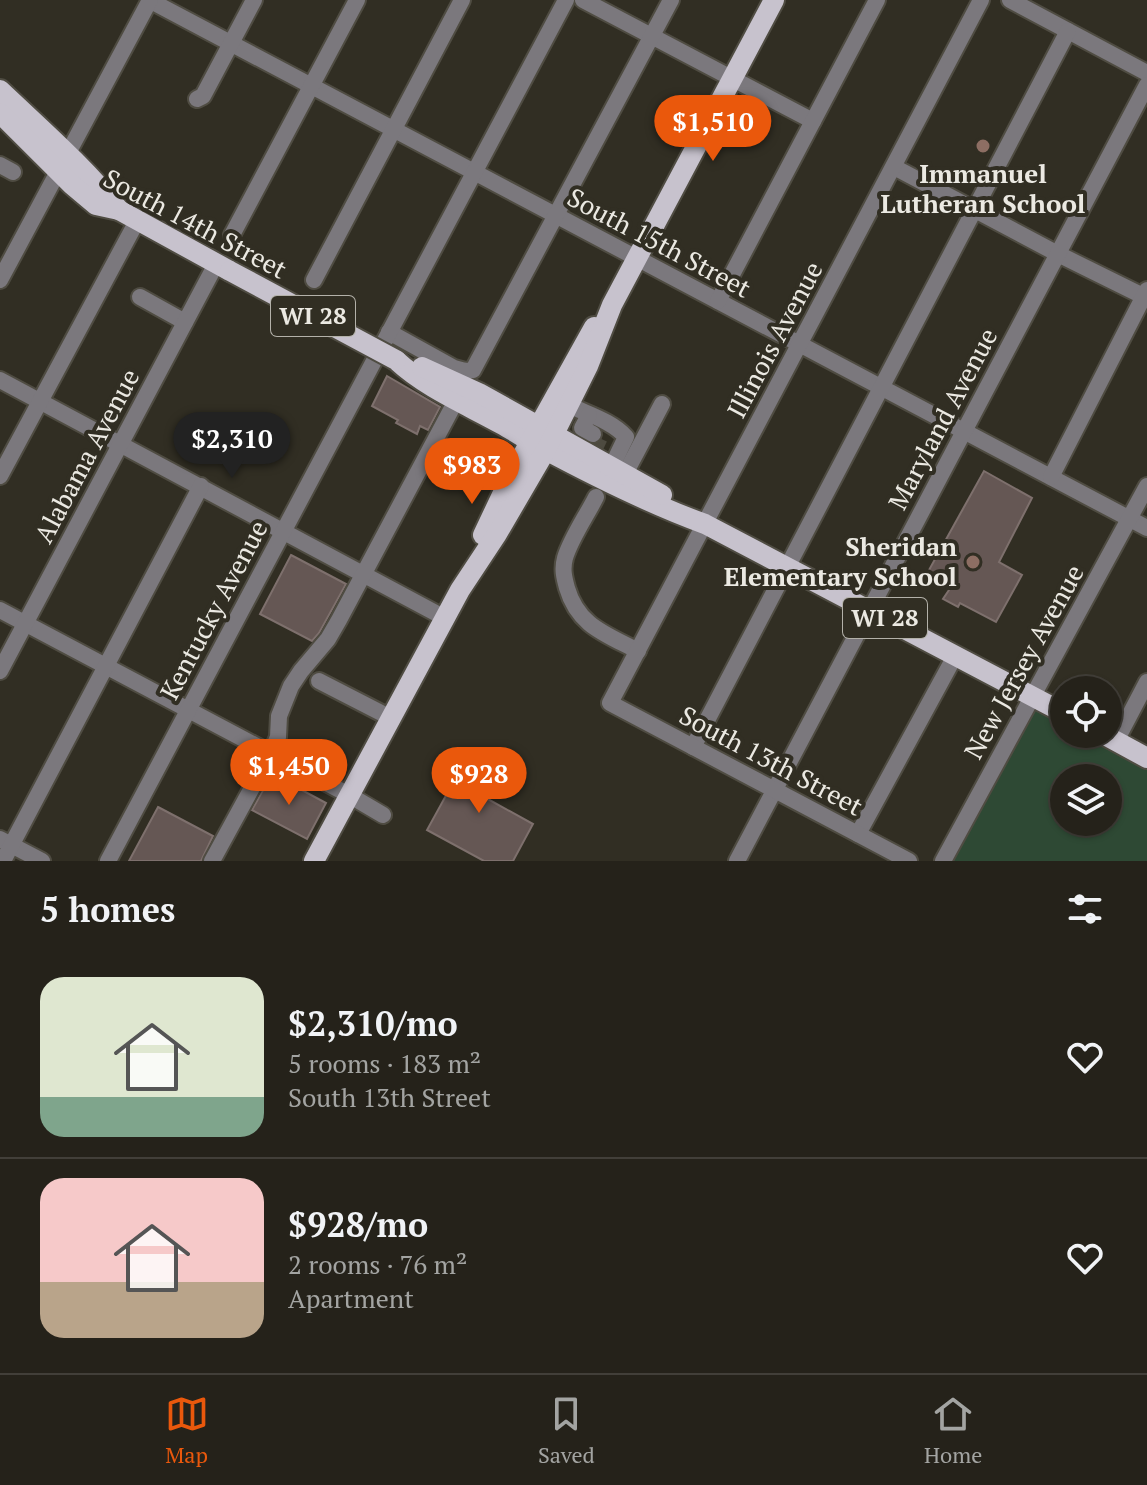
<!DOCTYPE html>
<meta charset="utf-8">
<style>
body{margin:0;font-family:"PT Serif",serif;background:#312f27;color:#f1f3f6;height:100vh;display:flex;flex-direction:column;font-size:30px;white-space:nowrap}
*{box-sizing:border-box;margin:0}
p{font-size:26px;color:#a3a4a2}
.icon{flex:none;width:44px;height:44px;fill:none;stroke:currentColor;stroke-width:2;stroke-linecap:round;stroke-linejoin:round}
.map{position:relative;height:861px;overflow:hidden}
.panel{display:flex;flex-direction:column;background:#25221a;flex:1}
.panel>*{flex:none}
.controls{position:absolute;left:1050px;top:676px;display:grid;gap:16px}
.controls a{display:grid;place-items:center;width:72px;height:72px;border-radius:50%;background:#25221a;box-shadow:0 2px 6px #0004,0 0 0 2px #423f39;font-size:40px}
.price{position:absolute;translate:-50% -68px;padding:0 18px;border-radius:28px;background:#ea580c;color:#fff;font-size:26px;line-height:52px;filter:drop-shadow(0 2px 4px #0008)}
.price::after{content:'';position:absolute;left:50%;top:48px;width:24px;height:18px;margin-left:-12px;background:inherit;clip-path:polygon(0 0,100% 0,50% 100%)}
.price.selected{background:#222;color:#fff}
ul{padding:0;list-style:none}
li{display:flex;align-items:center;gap:24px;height:200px;padding:0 40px}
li+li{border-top:2px solid #423f39}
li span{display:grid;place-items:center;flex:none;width:224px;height:160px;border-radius:24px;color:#555}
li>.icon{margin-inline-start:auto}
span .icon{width:96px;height:96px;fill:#fffc;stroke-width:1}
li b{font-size:34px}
h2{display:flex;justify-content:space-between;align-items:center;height:96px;padding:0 40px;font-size:34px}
.tab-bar{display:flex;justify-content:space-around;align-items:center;height:112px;border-top:2px solid #423f39;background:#25221a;font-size:22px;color:#a3a4a2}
.tab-bar a{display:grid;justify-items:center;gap:4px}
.tab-bar .selected{color:#ea580c}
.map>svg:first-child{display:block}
.green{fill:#2e4934;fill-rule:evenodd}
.building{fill:#655754;stroke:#7e706d;stroke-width:2}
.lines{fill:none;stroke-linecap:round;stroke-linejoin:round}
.minor-tunnel{stroke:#4d4a40;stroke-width:16;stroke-dasharray:16 8;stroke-linecap:butt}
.minor-casing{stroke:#4f4c42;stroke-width:20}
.major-casing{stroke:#4f4c42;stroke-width:24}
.minor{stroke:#7b787d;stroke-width:16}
.major{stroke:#c7c2cd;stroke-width:20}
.major-bridge-casing{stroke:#4f4c42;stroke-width:24;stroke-linecap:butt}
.major-bridge{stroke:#c7c2cd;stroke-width:20}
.education-dot{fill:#8d6e63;stroke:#312e23;stroke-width:3}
.labels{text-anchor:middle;stroke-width:8;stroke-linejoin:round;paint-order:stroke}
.shield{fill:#312e23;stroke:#b3b1a9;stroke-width:2}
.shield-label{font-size:24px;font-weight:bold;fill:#ebe9e2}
.poi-label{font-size:26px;font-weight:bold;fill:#ebe9e2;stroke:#312e23}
.street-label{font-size:26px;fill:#ebe9e2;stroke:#312e23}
</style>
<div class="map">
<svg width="1147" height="861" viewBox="0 0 1147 861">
<rect width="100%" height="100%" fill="#312e23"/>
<path class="green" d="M1034,704L1064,720V734H1090L1147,765V861H950ZM1064,778H1108V822H1064Z"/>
<g class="building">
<path d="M387,376L440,407L428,430L420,426L417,434L396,423L398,420L372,406Z"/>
<path d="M984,471L1032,498L999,562L1022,575L996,622L960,603L958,607L943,599L951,587L932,578L929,570Z"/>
<path d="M291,555L346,584L319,633L312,641L260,614Z"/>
<path d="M471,750L503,767L486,798L533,824L513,861H484L427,830Z"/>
<path d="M272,774L326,803L307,839L252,810Z"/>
<path d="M158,807L213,836L201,861H129Z"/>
</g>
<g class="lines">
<path class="minor-tunnel" d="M589,442L604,449"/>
<defs>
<g id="minor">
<path d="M149,0L1147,528"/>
<path d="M583,0L813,121"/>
<path d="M1010,0L1147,73"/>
<path d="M197,99L203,96L254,0"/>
<path d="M0,165L13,172"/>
<path d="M894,167L1058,254L1147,298"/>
<path d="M232,235L357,0"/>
<path d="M0,280L150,0"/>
<path d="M314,280L462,0"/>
<path d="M140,297L185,322"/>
<path d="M718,301L877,0"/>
<path d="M389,332L454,368L465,371L473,370L671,0"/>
<path d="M0,380L445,618"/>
<path d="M569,405C587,414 612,421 626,437L612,466"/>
<path d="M589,415L582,428L593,434"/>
<path d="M625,474L662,404"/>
<path d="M0,476L137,221"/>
<path d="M1051,477L1147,290"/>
<path d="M596,497C587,515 571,538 565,558C562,569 564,577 567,588C578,626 606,634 638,651"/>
<path d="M0,610L349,795L383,815"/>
<path d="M0,671L216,264"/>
<path d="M319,681L391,718"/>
<path d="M1116,741L1147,682"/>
<path d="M693,747L1068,31"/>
<path d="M858,834L955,656"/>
<path d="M0,839L42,861"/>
<path d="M3,861L201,486"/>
<path d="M108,861L566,0"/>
<path d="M212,861L271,753L278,737L279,716L291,686L301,671L328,639L339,620L451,410"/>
<path d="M737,861L1147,85"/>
<path d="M909,861L610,703L981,0"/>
<path d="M943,861L1147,486"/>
</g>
<g id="major">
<path d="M0,90C41,129 84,166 119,210"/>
<path d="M0,113L71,184L96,205L119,210L230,271"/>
<path d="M396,360C426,388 465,404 501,424C514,431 525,439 538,446C592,475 647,503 705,524L1064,713"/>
<path d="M422,367L479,393L662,495"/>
<path d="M483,535L510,478L594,327"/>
<path d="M1103,734L1147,758"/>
<path d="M314,861L460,590L497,534L546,450L588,366L612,305L774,0"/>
</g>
</defs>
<use href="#minor" class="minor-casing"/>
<use href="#major" class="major-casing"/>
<use href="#minor" class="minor"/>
<use href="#major" class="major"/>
<defs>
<path id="major-bridge" d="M230,271L396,360"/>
</defs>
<use href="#major-bridge" class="major-bridge-casing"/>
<use href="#major-bridge" class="major-bridge"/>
</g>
<g class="education-dot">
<circle cx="983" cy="146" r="8"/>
<circle cx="973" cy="562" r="8"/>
</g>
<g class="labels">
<g class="shield">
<rect x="271" y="296" width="84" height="40" rx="6"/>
<rect x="843" y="598" width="84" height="40" rx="6"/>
</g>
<g class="shield-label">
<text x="313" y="324">WI 28</text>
<text x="885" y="626">WI 28</text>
</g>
<g class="poi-label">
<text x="983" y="183">Immanuel<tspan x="983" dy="30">Lutheran School</tspan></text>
<text x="957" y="556" text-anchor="end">Sheridan<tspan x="957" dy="30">Elementary School</tspan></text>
</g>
<g class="street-label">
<text transform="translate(195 224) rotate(28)" y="9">South 14th Street</text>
<text transform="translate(659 243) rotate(28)" y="9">South 15th Street</text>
<text transform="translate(775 340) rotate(-62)" y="9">Illinois Avenue</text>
<text transform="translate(943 419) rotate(-62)" y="9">Maryland Avenue</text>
<text transform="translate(87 456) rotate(-62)" y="9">Alabama Avenue</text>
<text transform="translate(214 610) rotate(-62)" y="9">Kentucky Avenue</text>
<text transform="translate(1024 662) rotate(-61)" y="9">New Jersey Avenue</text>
<text transform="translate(771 761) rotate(28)" y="9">South 13th Street</text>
</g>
</g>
</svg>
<div class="controls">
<a><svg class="icon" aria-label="locate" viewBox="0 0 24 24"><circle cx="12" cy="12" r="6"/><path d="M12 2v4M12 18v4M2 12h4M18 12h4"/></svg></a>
<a><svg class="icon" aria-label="layers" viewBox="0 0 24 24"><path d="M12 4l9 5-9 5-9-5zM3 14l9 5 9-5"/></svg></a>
</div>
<b class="price" style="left:713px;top:163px">$1,510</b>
<b class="price selected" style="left:232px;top:480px">$2,310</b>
<b class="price" style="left:472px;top:506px">$983</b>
<b class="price" style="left:289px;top:807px">$1,450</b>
<b class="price" style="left:479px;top:815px">$928</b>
</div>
<section class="panel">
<h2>5 homes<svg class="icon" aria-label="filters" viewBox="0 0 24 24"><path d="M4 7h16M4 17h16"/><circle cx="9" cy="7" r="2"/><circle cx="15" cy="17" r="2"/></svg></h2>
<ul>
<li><span style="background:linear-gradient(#dfe7d0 75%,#7fa58c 0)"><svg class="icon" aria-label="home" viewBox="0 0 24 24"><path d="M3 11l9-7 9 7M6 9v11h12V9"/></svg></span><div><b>$2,310/mo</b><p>5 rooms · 183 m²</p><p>South 13th Street</p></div><svg class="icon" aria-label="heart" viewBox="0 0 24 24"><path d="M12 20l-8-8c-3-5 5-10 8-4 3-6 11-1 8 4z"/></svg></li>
<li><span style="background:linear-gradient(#f6c9c9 65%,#b9a48a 0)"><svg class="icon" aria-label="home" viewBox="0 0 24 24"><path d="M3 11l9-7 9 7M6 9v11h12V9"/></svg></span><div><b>$928/mo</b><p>2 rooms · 76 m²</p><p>Apartment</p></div><svg class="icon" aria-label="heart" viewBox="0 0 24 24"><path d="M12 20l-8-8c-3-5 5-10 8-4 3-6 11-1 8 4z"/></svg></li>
</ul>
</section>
<nav class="tab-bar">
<a class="selected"><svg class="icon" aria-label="map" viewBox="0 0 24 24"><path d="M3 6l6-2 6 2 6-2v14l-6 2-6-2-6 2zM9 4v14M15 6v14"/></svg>Map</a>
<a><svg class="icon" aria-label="saved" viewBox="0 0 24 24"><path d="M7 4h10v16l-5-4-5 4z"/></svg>Saved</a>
<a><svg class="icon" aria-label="home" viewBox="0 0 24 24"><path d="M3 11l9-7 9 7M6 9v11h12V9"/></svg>Home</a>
</nav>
